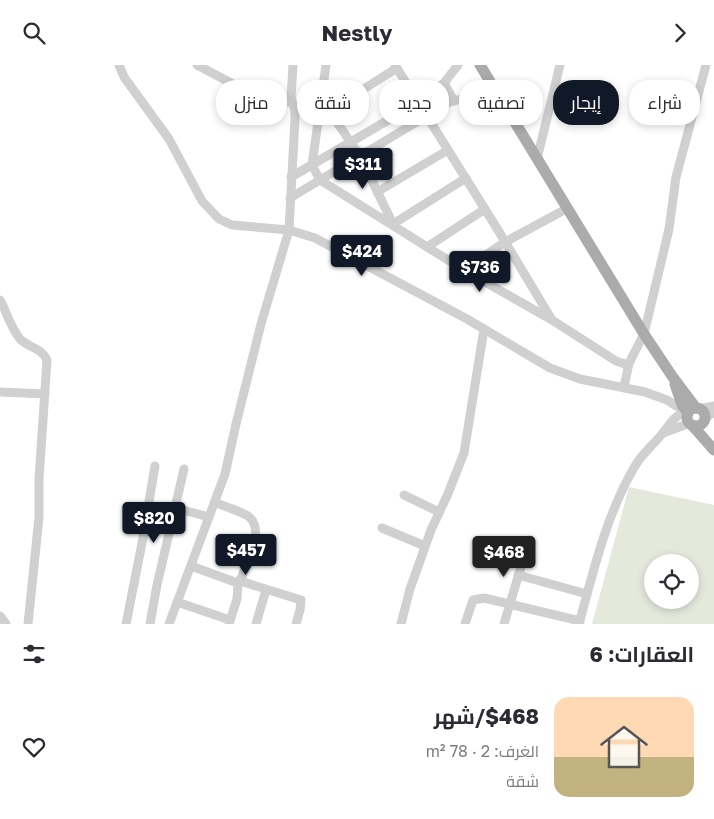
<!DOCTYPE html>
<html lang="ar">
<meta charset="utf-8">
<style>
body{margin:0;font-family:"Golos Text",Cairo,sans-serif;background:#f7f7f7;color:#2b2b33;direction:rtl;height:100vh;display:flex;flex-direction:column;font-size:19px;white-space:nowrap}
*{box-sizing:border-box;margin:0}
p{font-size:16px;color:#7c7c81}
.icon{flex:none;width:28px;height:28px;fill:none;stroke:currentColor;stroke-width:2;stroke-linecap:round;stroke-linejoin:round}
.map{position:relative;height:559px;overflow:hidden;direction:ltr}
.panel{display:flex;flex-direction:column;background:#fff;flex:1}
.panel>*{flex:none}
.top-card{position:absolute;left:15px;top:15px;width:685px;height:45px;direction:rtl;display:flex;gap:10px}
.controls{position:absolute;left:644px;top:489px;display:grid;gap:10px}
.controls a{display:grid;place-items:center;width:55px;height:55px;border-radius:50%;background:#fff;box-shadow:0 2px 8px #0003;font-size:25px}
.price{position:absolute;translate:-50% -42px;padding:0 11px;border-radius:5px;background:#111827;color:#fff;font-size:16px;line-height:32px;filter:drop-shadow(0 1px 2px #0008)}
.price::after{content:'';position:absolute;left:50%;top:30px;width:15px;height:11px;margin-left:-8px;background:inherit;clip-path:polygon(0 0,100% 0,50% 100%)}
.price.active{background:#222;color:#fff}
ul{padding:0;list-style:none}
li{display:flex;align-items:center;gap:15px;height:125px;padding:0 20px}
li+li{border-top:1px solid #e1e1e2}
li span{display:grid;place-items:center;flex:none;width:140px;height:100px;border-radius:15px;color:#555}
li>.icon{margin-inline-start:auto}
span .icon{width:60px;height:60px;fill:#fffc;stroke-width:1}
li b{font-size:21px}
h2{display:flex;justify-content:space-between;align-items:center;height:60px;padding:0 20px;font-size:21px}
.tag{padding:0 18px;border-radius:20px;background:#fff;box-shadow:0 2px 8px #0003;font-size:18px;line-height:45px}
.tag.active{background:#111827;color:#fff}
header{display:flex;justify-content:space-between;align-items:center;height:65px;padding:0 20px;background:#fff;font-size:22px;font-weight:700}
.map>svg:first-child{display:block}
.green{fill:#e5e9dc;fill-rule:evenodd}
.lines{fill:none;stroke-linecap:round;stroke-linejoin:round}
.minor{stroke:#d0d0d0;stroke-width:9}
.major{stroke:#ababab;stroke-width:11}
</style>
<header><svg class="icon" aria-label="forward" viewBox="0 0 24 24"><path d="M9 5l7 7-7 7"/></svg>Nestly<svg class="icon" aria-label="search" viewBox="0 0 24 24"><circle cx="10" cy="10" r="6"/><path d="M15 15l6 6"/></svg></header>
<div class="map">
<svg width="714" height="559" viewBox="0 0 714 559">
<rect width="100%" height="100%" fill="#fff"/>
<path class="green" d="M629,422L714,440V559H592ZM652,498H690V535H652Z"/>
<g class="lines">
<g class="minor">
<path d="M119,0L124,12L169,74L202,136L219,154L232,160L289,165L315,173L467,254L550,303L580,314L645,327L667,335L684,346"/>
<path d="M197,0L269,38L278,40L288,37L291,33L293,0"/>
<path d="M326,0L312,100L320,115L464,205L552,255L616,296L625,299L629,298L644,269L669,164L676,112L706,0"/>
<path d="M395,0L498,165L552,255"/>
<path d="M444,18L454,36"/>
<path d="M321,34L360,91L394,161"/>
<path d="M329,46L397,3"/>
<path d="M537,94L560,0"/>
<path d="M291,112L419,37L444,18L458,0"/>
<path d="M377,127L448,85"/>
<path d="M290,133L450,37L457,35L481,33L497,28"/>
<path d="M393,159L466,113"/>
<path d="M427,182L485,144"/>
<path d="M464,205L505,177L568,143"/>
<path d="M0,235C7,248 11,263 20,274C29,283 42,283 47,295L39,414V452L28,559"/>
<path d="M624,322L629,298"/>
<path d="M0,327L45,329"/>
<path d="M699,344L714,341"/>
<path d="M704,354L714,347"/>
<path d="M663,368L690,358"/>
<path d="M404,430L439,447"/>
<path d="M215,437C225,442 238,445 248,451C267,465 245,503 238,520"/>
<path d="M175,443L209,452"/>
<path d="M382,463L425,481"/>
<path d="M191,501L235,517L238,520L237,534L229,559"/>
<path d="M518,510L587,529"/>
<path d="M240,516L301,535L300,545L296,559"/>
<path d="M177,537L230,555"/>
<path d="M0,551L6,559"/>
<path d="M126,559L143,473L155,401"/>
<path d="M150,559L157,520L184,404"/>
<path d="M169,559L225,409L236,359L261,259L289,165L295,54V46L291,33"/>
<path d="M256,559L266,525"/>
<path d="M401,559L410,524L431,465L447,431L464,388L484,264"/>
<path d="M465,559L473,535L484,533L580,556"/>
<path d="M504,559L529,475"/>
<path d="M579,559C593,507 607,448 635,401C642,389 653,380 662,369C669,361 675,348 687,348"/>
</g>
<g class="major">
<path d="M480,0L644,269L672,311L696,343"/>
<path d="M675,319L682,340L688,348"/>
<circle cx="696" cy="352" r="9"/>
<path d="M692,360L714,385"/>
</g>
</g>
</svg>
<div class="controls">
<a><svg class="icon" aria-label="locate" viewBox="0 0 24 24"><circle cx="12" cy="12" r="6"/><path d="M12 2v4M12 18v4M2 12h4M18 12h4"/></svg></a>
</div>
<b class="price" style="left:363px;top:125px">$311</b>
<b class="price" style="left:362px;top:212px">$424</b>
<b class="price" style="left:480px;top:228px">$736</b>
<b class="price" style="left:154px;top:479px">$820</b>
<b class="price" style="left:246px;top:511px">$457</b>
<b class="price active" style="left:504px;top:513px">$468</b>
<div class="top-card">
<a class="tag">شراء</a>
<a class="tag active">إيجار</a>
<a class="tag">تصفية</a>
<a class="tag">جديد</a>
<a class="tag">شقة</a>
<a class="tag">منزل</a>
</div>
</div>
<section class="panel">
<h2>العقارات: 6<svg class="icon" aria-label="filters" viewBox="0 0 24 24"><path d="M4 7h16M4 17h16"/><circle cx="9" cy="7" r="2"/><circle cx="15" cy="17" r="2"/></svg></h2>
<ul>
<li><span style="background:linear-gradient(#ffd9b3 60%,#c2b280 0)"><svg class="icon" aria-label="home" viewBox="0 0 24 24"><path d="M3 11l9-7 9 7M6 9v11h12V9"/></svg></span><div><b>$468/شهر</b><p>الغرف: 2 · 78 m²</p><p>شقة</p></div><svg class="icon" aria-label="heart" viewBox="0 0 24 24"><path d="M12 20l-8-8c-3-5 5-10 8-4 3-6 11-1 8 4z"/></svg></li>
</ul>
</section>
